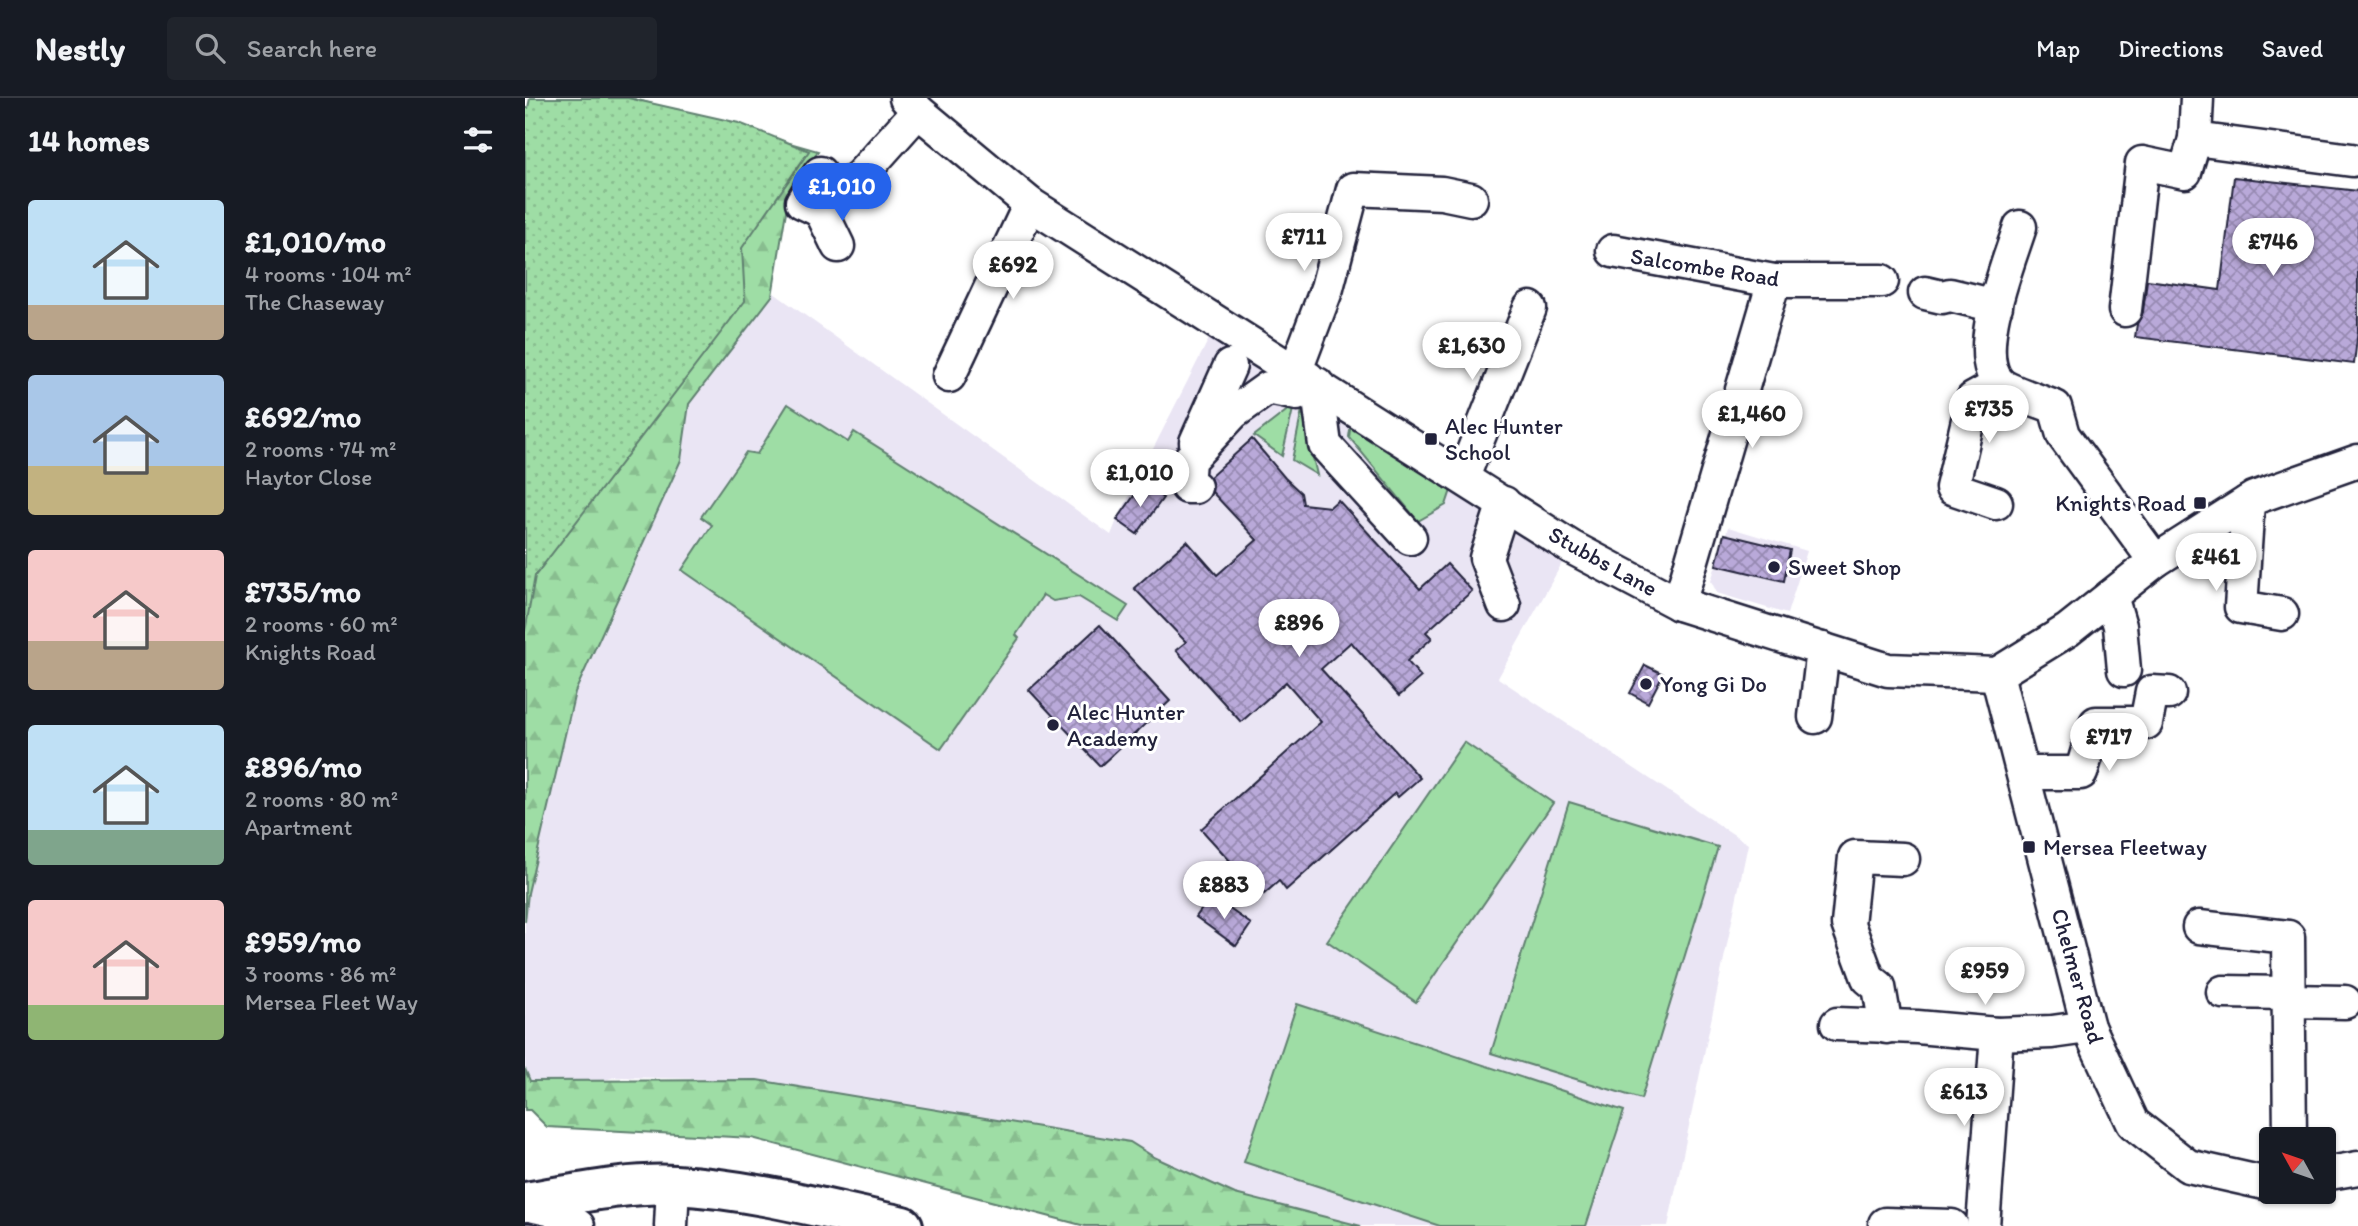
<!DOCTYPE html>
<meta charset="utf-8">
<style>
body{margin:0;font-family:Itim,sans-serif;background:#20242c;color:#f1f3f6;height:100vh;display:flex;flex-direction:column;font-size:26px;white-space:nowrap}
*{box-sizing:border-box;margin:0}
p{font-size:23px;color:#9ea1a6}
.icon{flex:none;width:38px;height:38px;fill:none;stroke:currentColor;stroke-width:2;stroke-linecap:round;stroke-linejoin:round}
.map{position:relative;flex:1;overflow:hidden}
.panel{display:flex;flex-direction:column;background:#171b24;width:525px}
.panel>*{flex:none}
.needle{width:46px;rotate:310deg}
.fabs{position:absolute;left:1734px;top:1029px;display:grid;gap:14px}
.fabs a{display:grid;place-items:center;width:77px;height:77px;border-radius:7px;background:#171b24;box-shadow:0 2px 5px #0004;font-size:35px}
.price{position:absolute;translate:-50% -60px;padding:0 16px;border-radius:24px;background:#fff;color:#222;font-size:23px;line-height:46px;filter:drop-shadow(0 2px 4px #0008)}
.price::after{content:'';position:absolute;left:50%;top:42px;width:21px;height:16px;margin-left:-10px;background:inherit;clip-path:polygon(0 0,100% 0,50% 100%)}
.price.active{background:#2563eb;color:#fff}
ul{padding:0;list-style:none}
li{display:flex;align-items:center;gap:21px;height:175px;padding:0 28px}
li span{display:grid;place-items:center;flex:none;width:196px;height:140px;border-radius:7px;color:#555}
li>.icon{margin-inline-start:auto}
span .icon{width:84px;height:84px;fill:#fffc;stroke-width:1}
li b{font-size:30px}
h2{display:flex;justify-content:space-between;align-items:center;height:84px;padding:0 28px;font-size:30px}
header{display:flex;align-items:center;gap:42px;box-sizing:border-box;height:98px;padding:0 35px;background:#171b24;border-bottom:2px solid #363941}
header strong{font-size:33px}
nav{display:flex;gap:38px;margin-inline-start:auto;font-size:24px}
.search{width:490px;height:63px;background:#20242c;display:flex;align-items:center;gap:18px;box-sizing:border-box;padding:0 24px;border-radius:7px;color:#9ea1a6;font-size:26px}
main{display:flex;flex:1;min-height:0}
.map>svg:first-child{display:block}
.built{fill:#eae5f4}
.grass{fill:#9edda5;stroke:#608070;stroke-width:2}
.forest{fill:url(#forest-firs);stroke:#608070;stroke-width:2}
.park{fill:url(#park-dots);stroke:#608070;stroke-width:2}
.building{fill:url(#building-cross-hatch);stroke:#22223b;stroke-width:2}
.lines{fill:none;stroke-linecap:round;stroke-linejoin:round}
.minor-casing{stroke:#22223b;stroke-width:37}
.major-casing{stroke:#22223b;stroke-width:44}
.minor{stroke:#fff;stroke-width:32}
.major{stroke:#fff;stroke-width:38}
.poi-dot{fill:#22223b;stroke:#fff;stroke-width:2.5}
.labels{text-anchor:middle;stroke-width:6;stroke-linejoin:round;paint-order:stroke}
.street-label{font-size:23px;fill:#22223b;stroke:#fff}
.poi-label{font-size:23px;fill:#22223b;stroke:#fff;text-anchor:start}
</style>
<header>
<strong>Nestly</strong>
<div class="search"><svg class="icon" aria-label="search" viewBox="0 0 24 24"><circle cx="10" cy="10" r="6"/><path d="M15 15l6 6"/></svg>Search here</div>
<nav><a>Map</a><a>Directions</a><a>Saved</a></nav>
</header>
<main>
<section class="panel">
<h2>14 homes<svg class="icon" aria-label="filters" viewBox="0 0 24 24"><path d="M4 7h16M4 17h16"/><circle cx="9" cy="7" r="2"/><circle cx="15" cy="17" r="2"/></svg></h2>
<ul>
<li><span style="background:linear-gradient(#bfe0f5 75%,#b9a48a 0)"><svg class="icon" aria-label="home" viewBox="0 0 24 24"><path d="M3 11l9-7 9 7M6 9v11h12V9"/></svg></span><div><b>£1,010/mo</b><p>4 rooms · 104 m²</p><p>The Chaseway</p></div></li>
<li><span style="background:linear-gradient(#a9c7e8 65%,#c2b280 0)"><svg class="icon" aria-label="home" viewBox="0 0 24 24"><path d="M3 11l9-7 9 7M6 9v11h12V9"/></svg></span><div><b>£692/mo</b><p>2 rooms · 74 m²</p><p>Haytor Close</p></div></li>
<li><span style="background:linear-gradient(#f6c9c9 65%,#b9a48a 0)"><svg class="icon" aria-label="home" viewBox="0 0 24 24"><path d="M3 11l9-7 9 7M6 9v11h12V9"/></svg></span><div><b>£735/mo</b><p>2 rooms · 60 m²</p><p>Knights Road</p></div></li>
<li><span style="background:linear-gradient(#bfe0f5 75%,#7fa58c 0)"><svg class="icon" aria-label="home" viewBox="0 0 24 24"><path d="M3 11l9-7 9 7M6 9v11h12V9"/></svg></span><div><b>£896/mo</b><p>2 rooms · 80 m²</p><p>Apartment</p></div></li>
<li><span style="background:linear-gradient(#f6c9c9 75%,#8fb573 0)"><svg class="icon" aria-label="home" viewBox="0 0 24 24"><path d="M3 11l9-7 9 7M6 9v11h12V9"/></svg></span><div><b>£959/mo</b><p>3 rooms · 86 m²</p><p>Mersea Fleet Way</p></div></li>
</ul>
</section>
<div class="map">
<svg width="1833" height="1128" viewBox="0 0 1833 1128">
<defs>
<pattern id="forest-firs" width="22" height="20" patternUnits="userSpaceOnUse" patternTransform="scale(1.75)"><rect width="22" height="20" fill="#9edda5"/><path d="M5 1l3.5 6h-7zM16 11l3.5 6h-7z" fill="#88bd8f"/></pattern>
<pattern id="park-dots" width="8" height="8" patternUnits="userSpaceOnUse" patternTransform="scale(1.75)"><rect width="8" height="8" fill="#9edda5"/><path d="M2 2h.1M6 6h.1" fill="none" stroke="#88bd8f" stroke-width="1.8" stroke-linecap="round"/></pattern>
<pattern id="building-cross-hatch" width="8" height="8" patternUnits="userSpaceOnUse" patternTransform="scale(1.75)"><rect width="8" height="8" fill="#b9a9d9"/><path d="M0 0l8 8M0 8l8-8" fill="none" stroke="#9689b1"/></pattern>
</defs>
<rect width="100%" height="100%" fill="#fff"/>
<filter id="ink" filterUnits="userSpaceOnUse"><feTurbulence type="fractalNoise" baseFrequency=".0143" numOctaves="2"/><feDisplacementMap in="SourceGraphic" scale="14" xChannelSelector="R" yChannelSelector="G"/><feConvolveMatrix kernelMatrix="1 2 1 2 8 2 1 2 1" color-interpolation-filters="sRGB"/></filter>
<g filter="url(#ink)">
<g class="built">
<path d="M249,195L586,437L592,422L693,223L1046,449L973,580L1223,746L1143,1128H803L232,982L90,979L0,1004V675L127,355Z"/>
<path d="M1203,429L1282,453L1262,516L1192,495L1186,483Z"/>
</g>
<g class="grass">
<path d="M263,306L323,344L329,334L603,508L593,523L554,499L528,503L518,497L491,537L494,540L416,651L157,472L187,427L176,419L221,354L232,356Z"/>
<path d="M769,307L757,358L729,338Z"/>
<path d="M777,312L792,377L767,362Z"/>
<path d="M827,318L926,392L921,407L893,423L824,339Z"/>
<path d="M939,644L1028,705L891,904L802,843Z"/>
<path d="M1044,704L1193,749L1116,1001L966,955Z"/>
<path d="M772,906L1099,1013L1061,1128H915L719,1064Z"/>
</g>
<g class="forest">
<path d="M86,0H106L293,53L263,101L247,198L164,306L156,362L50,594L3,795L0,824V455Z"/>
<path d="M0,971L5,983L232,982L605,1044L629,1059L710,1096L836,1128H560L227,1040L22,1029L5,1012H0Z"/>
</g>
<path class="park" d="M5,0H103L214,25L284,53L217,150L220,203L10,478L0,534V10H3Z"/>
<g class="building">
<path d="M1709,79L1833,93V232L1829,266L1610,239L1612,226L1618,214L1622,182L1695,192Z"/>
<path d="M727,341L760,380L776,395L778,406L805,409L813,402L895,491L922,466L947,493L901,534L907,540L882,563L896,579L874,598L826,544L796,571L895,680L873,699L870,695L761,792L754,783L739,796L727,783L725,785L676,731L796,624L761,584L716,624L651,552L661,544L609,490L662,443L692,477L732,442L687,394L688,388L685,379Z"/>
<path d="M618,385L638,400L612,436L592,422Z"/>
<path d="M1199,436L1265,452L1259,483L1191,467Z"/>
<path d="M575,527L645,603L575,668L504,592Z"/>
<path d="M1120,567L1138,576L1123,605L1105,595Z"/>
<path d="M686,798L726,826L711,848L671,819Z"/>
</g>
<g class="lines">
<defs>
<g id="minor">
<path d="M381,0L393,13L505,106L1046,449L1154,506L1363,572L1472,576L1543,532L1630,463L1729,400L1833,363"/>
<path d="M1672,0L1670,41L1827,62"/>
<path d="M295,75L277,104L292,111L335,78L393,13"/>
<path d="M292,111L297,115L313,148"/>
<path d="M1495,129C1484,164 1445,257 1475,286C1482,292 1519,305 1530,309L1538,337L1630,463"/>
<path d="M1088,153L1249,183H1357"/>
<path d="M1400,195L1417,199L1425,197L1471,208"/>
<path d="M1600,212L1617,65L1660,74L1670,41"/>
<path d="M771,272L802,190L828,91L917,95L946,101"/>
<path d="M424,278L505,106"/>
<path d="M792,286L800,347L885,440"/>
<path d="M671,344L705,268"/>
<path d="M938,379L1005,210"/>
<path d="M670,389H662L664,362L708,315L743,290L772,296L783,280"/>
<path d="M1723,404L1716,509L1757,516"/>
<path d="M1471,405L1427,390L1448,301L1475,286"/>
<path d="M1586,498L1595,528L1599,572"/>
<path d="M1154,506L1249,183"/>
<path d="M979,507L961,460L979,405"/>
<path d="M1472,576L1563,929L1608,1025L1663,1068L1739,1085L1746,1084"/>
<path d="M1290,619L1298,551"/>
<path d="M1498,675H1556L1571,625H1621L1627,594L1644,595"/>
<path d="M1674,829L1763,839L1765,1041"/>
<path d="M1698,894L1763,895"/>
<path d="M1763,903L1820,904"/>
<path d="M1312,926L1392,929L1472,936L1527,934L1563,929"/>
<path d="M1361,929L1354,889L1343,880L1323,826L1330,759L1378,761"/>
<path d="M1799,1076L1833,1070"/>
<path d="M0,1106L27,1112L53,1128"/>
<path d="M1360,1126L1427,1128"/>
<path d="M146,1128L148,1087"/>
<path d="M1458,1128L1472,936"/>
</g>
<path id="major" d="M0,1104C47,1097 102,1084 150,1087C227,1091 303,1112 378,1128"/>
</defs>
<use href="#minor" class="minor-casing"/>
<use href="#major" class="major-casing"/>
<use href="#minor" class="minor"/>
<use href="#major" class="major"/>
</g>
</g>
<g class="poi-dot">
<rect x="899" y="334" width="14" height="14" rx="3.5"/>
<rect x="1668" y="398" width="14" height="14" rx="3.5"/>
<circle cx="1249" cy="469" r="7"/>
<circle cx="1121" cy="586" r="7"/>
<circle cx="528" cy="627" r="7"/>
<rect x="1497" y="742" width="14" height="14" rx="3.5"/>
</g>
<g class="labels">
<g class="street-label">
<text transform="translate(1180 169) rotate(9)" y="8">Salcombe Road</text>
<text transform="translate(1078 463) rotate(29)" y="8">Stubbs Lane</text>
<text transform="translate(1553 878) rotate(74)" y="8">Chelmer Road</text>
</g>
<g class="poi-label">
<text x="920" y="336">Alec Hunter<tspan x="920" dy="26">School</tspan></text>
<text x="1661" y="413" text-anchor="end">Knights Road</text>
<text x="1263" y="477">Sweet Shop</text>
<text x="1135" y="594">Yong Gi Do</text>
<text x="542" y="622">Alec Hunter<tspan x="542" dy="26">Academy</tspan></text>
<text x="1518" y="757">Mersea Fleetway</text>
</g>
</g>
</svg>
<div class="fabs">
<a><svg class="needle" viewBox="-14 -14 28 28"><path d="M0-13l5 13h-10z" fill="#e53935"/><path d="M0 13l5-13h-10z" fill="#9ea1a6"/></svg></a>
</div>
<b class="price active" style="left:317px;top:125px">£1,010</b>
<b class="price" style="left:779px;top:175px">£711</b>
<b class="price" style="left:1748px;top:180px">£746</b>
<b class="price" style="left:488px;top:203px">£692</b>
<b class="price" style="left:947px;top:284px">£1,630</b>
<b class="price" style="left:1464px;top:347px">£735</b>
<b class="price" style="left:1227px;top:352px">£1,460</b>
<b class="price" style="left:615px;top:411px">£1,010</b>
<b class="price" style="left:1691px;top:495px">£461</b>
<b class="price" style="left:774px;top:561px">£896</b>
<b class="price" style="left:1584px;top:675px">£717</b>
<b class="price" style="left:699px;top:823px">£883</b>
<b class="price" style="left:1460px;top:909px">£959</b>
<b class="price" style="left:1439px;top:1030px">£613</b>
</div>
</main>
